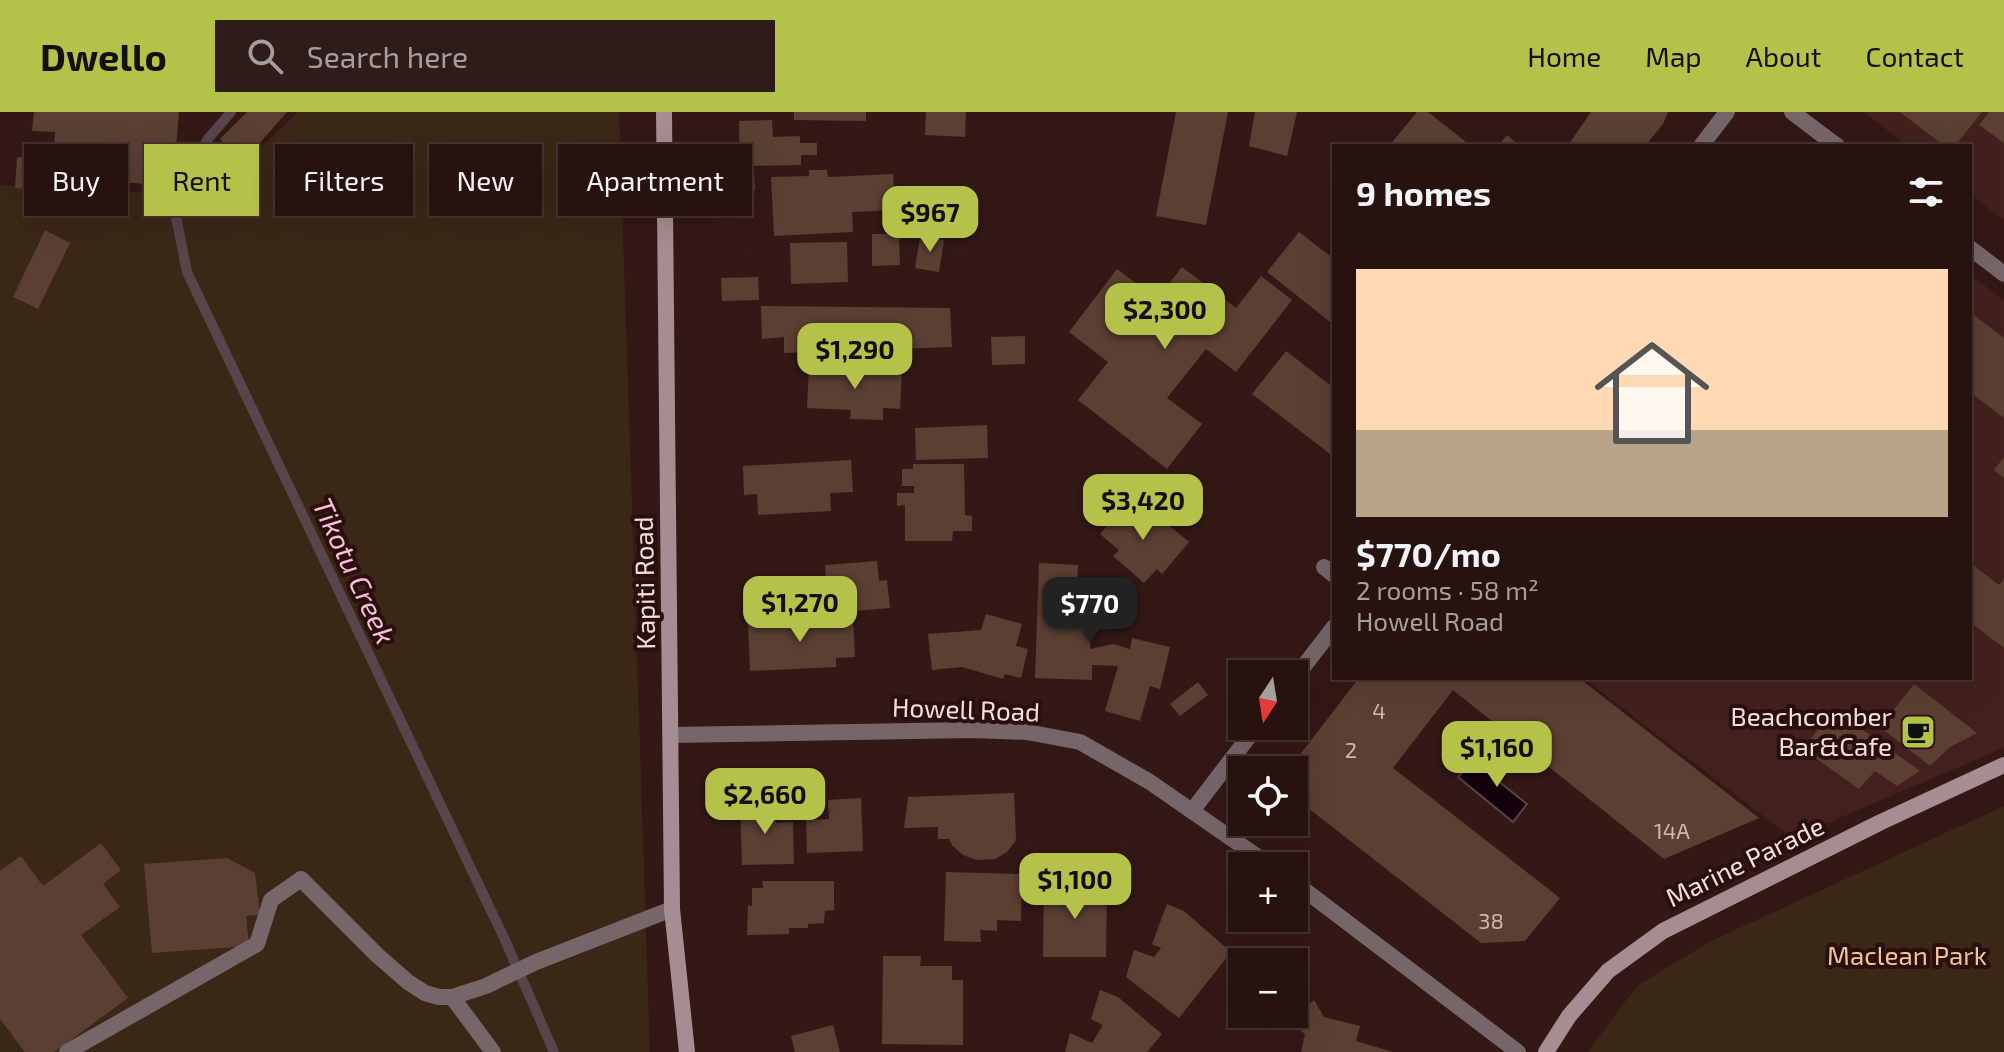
<!DOCTYPE html>
<meta charset="utf-8">
<style>
body{margin:0;font-family:"Exo 2",sans-serif;background:#2f1b19;color:#f1f3f6;height:100vh;display:flex;flex-direction:column;font-size:30px;white-space:nowrap}
*{box-sizing:border-box;margin:0}
p{font-size:26px;color:#a49e9f}
.icon{flex:none;width:44px;height:44px;fill:none;stroke:currentColor;stroke-width:2;stroke-linecap:round;stroke-linejoin:round}
.map{position:relative;flex:1;overflow:hidden}
.drawer{position:absolute;left:1332px;top:32px;width:640px;height:536px;display:flex;flex-direction:column;background:#271210;border-radius:0px;box-shadow:0 8px 32px #0002,0 0 0 2px #433230}
.drawer>*{flex:none}
.banner{position:absolute;left:24px;top:32px;width:760px;height:72px;display:flex;gap:16px}
.needle{width:52px;rotate:192deg}
.controls{position:absolute;left:1228px;top:548px;display:grid;gap:16px}
.controls a{display:grid;place-items:center;width:80px;height:80px;border-radius:0px;background:#271210;box-shadow:0 8px 32px #0002,0 0 0 2px #433230;font-size:40px}
.price{position:absolute;translate:-50% -68px;padding:0 18px;border-radius:16px;background:#b4c24a;color:#111;font-size:26px;line-height:52px;filter:drop-shadow(0 2px 4px #0008)}
.price::after{content:'';position:absolute;left:50%;top:48px;width:24px;height:18px;margin-left:-12px;background:inherit;clip-path:polygon(0 0,100% 0,50% 100%)}
.price.on{background:#222;color:#fff}
ul{padding:0;list-style:none}
li{display:grid;align-content:center;gap:16px;height:424px;padding:0 24px}
li+li{border-top:2px solid #433230}
li span{display:grid;place-items:center;height:248px;border-radius:0px;color:#555}
li>.icon{margin-inline-start:auto}
span .icon{width:144px;height:144px;fill:#fffc;stroke-width:1}
li b{font-size:34px}
h2{display:flex;justify-content:space-between;align-items:center;height:96px;padding:0 24px;font-size:34px}
.pill{padding:0 28px;border-radius:0px;background:#271210;box-shadow:0 8px 32px #0002,0 0 0 2px #433230;font-size:28px;line-height:72px}
.pill.on{background:#b4c24a;color:#111}
header{display:flex;align-items:center;gap:48px;box-sizing:border-box;height:112px;padding:0 40px;background:#b4c24a;color:#111}
header strong{font-size:38px}
nav{display:flex;gap:44px;margin-inline-start:auto;font-size:28px}
.search{width:560px;height:72px;background:#2f1b19;display:flex;align-items:center;gap:20px;box-sizing:border-box;padding:0 28px;border-radius:0px;color:#a49e9f;font-size:30px}
.map>svg:first-child{display:block}
.built{fill:#43201e}
.green{fill:#3b2716}
.water{fill:#15010b;stroke:#58444a;stroke-width:2}
.lines{fill:none;stroke-linecap:round;stroke-linejoin:round}
.stream{stroke:#58444a;stroke-width:10}
.building{fill:#5b3f33}
.service{stroke:#766669;stroke-width:16}
.minor{stroke:#766669;stroke-width:16}
.secondary{stroke:#a68d91;stroke-width:16}
.labels{text-anchor:middle;stroke-width:8;stroke-linejoin:round;paint-order:stroke}
.number-label{font-size:22px;fill:#ceb7b2}
.street-label{font-size:26px;fill:#f4dfdd;stroke:#290f0d}
.poi-label{font-size:26px;fill:#f4dfdd;stroke:#290f0d;text-anchor:end}
.park-label{font-size:26px;fill:#f4c298;stroke:#290f0d}
.water-label{font-size:28px;font-style:italic;fill:#fcbedc;stroke:#290f0d}
</style>
<header>
<strong>Dwello</strong>
<div class="search"><svg class="icon" aria-label="search" viewBox="0 0 24 24"><circle cx="10" cy="10" r="6"/><path d="M15 15l6 6"/></svg>Search here</div>
<nav><a>Home</a><a>Map</a><a>About</a><a>Contact</a></nav>
</header>
<div class="map">
<svg width="2004" height="940" viewBox="0 0 2004 940">
<rect width="100%" height="100%" fill="#341816"/>
<g class="built">
<path d="M1864,0H2004V108L1970,82V34H1908Z"/>
<path d="M1970,163L2004,188V636L1792,726L1583,566H1970Z"/>
</g>
<g class="green">
<path d="M298,0H619L650,940H0V73L210,83Z"/>
<path d="M2004,694V940H1588L1622,893L1640,872L1711,829Z"/>
</g>
<path class="water" d="M1472,648L1527,692L1513,710L1458,665Z"/>
<g class="lines">
<path class="stream" d="M231,0L207,28L174,95L187,160L505,828L554,940"/>
</g>
<g class="building">
<path d="M34,0H179L173,74L66,66L64,80L15,76L17,45L53,48L55,20L32,19Z"/>
<path d="M247,0H287L242,51L220,27Z"/>
<path d="M794,0H866V9L794,8Z"/>
<path d="M926,0H966L965,25L925,23Z"/>
<path d="M1176,0H1228L1206,113L1156,104Z"/>
<path d="M1255,0H1297L1287,44L1249,34Z"/>
<path d="M1417,0H1428L1471,34H1389Z"/>
<path d="M1591,0H1668L1663,12L1645,34H1572L1569,32Z"/>
<path d="M1900,0H1982L1955,34H1944Z"/>
<path d="M1989,0H2004V31L1979,13Z"/>
<path d="M772,8L773,25L800,24V31H817V43H801V53L740,54L739,9Z"/>
<path d="M1507,23L1520,34H1498Z"/>
<path d="M754,58L755,78L718,80L717,60Z"/>
<path d="M809,58H827L828,65L893,62L895,98L852,100L853,120L774,124L771,65L809,64Z"/>
<path d="M45,118L70,131L38,197L13,185Z"/>
<path d="M1299,120L1334,147V213L1267,160Z"/>
<path d="M872,122H899L900,153L872,154Z"/>
<path d="M920,125L944,128L939,160L915,156Z"/>
<path d="M847,130L848,170L791,172L790,131Z"/>
<path d="M1182,155L1236,196L1261,164L1292,188L1236,260L1206,237L1167,286L1202,312L1167,357L1078,288L1108,250L1069,220L1117,157L1157,187Z"/>
<path d="M758,165L759,188L722,189L721,166Z"/>
<path d="M761,194L950,196L952,235L784,241V225L762,227Z"/>
<path d="M1970,200L2004,226V306L1970,280Z"/>
<path d="M1025,224V252L992,253L991,225Z"/>
<path d="M1286,239L1334,276V345L1252,282Z"/>
<path d="M809,255L902,260L900,297L883,296V308L850,307L851,298L807,296Z"/>
<path d="M987,313L988,346L916,348L915,316Z"/>
<path d="M2004,345V366L1994,358Z"/>
<path d="M851,348L853,380L830,381L831,399L758,403L757,382L744,383L743,354Z"/>
<path d="M913,352H964L965,403L972,404V419H953L952,429H905V393L897,394V381H914V374H902V357H913Z"/>
<path d="M1131,387L1161,413L1164,409L1189,430L1162,462L1157,457L1144,471L1113,444L1119,438L1100,422Z"/>
<path d="M877,449L879,469L887,468L890,496L854,499L853,491L810,495L808,470L826,469L825,453Z"/>
<path d="M1039,451L1078,453L1076,489L1092,490L1090,537L1113,532L1130,537L1132,526L1170,535L1160,577L1150,574L1140,609L1105,599L1118,554L1092,553V568L1035,566Z"/>
<path d="M1970,451L1999,473L2004,466V536L1970,510Z"/>
<path d="M986,502L1022,512L1016,534L1028,537L1021,566L1005,562L1003,567L962,555L932,558L928,522L981,518Z"/>
<path d="M853,507L855,545L836,546V555L750,559L748,512Z"/>
<path d="M1359,566H1579L1759,706L1664,747L1453,578L1393,656L1560,786L1525,829L1481,831L1294,685V658H1288Z"/>
<path d="M1198,570L1208,583L1180,604L1170,592Z"/>
<path d="M1914,572L1977,621L1950,635L1930,654L1880,615Z"/>
<path d="M1834,597L1920,659L1897,674L1875,659L1859,677L1803,637Z"/>
<path d="M1014,681L1016,728L1007,740L995,747L976,748L963,743L952,733L949,727H938V715L904,716L908,685Z"/>
<path d="M861,686L863,739L807,741L806,708L829,707L828,688Z"/>
<path d="M775,689L776,711L793,710L794,752L742,753L740,690Z"/>
<path d="M101,731L121,758L103,772L120,795L81,823L128,886L54,940H25L0,907V759L21,744L43,774Z"/>
<path d="M227,746L255,761L260,803L246,804L249,834L152,841L144,752Z"/>
<path d="M946,760L1022,762L1021,809L997,808V819L980,818L981,830L944,829Z"/>
<path d="M762,769H834V798L825,799L824,811L808,812V816H789V822L747,823L748,793L752,794V776H763Z"/>
<path d="M1044,773H1107L1106,845H1043Z"/>
<path d="M1167,792L1184,799L1231,840L1179,906L1126,865L1134,838L1154,845L1161,836L1152,832Z"/>
<path d="M883,844H921L920,854H952V868H963V933L882,932Z"/>
<path d="M1100,878L1118,885L1162,922L1147,940H1065L1070,921L1092,931L1103,913L1091,907Z"/>
<path d="M1314,888L1324,905L1360,914L1356,929L1393,940H1301L1305,922L1289,910Z"/>
<path d="M833,913L840,940H795L791,924Z"/>
</g>
<g class="lines">
<g class="service">
<path d="M1324,455L1334,463"/>
<path d="M452,885L493,940"/>
<path d="M67,940L257,832L271,788L301,767L377,843L408,870L425,881L439,885H452L486,874L536,850L672,797"/>
</g>
<g class="minor">
<path d="M1792,0L1837,34"/>
<path d="M1701,34L1727,0"/>
<path d="M1970,136L2004,162"/>
<path d="M1294,567L1334,515"/>
<path d="M671,623L973,618L1027,620L1080,630L1150,670L1271,754"/>
<path d="M1192,699L1257,614"/>
<path d="M1294,770L1518,940"/>
</g>
<g class="secondary">
<path d="M664,0L672,797L687,940"/>
<path d="M1546,940L1569,904L1608,859L1663,819L1881,710L2004,653"/>
</g>
</g>
<defs>
<symbol id="cafe-square" viewBox="-11 -11 22 22"><rect x="-9" y="-9" width="18" height="18" rx="4" fill="#b4c24a" stroke="#290f0d"/><path d="M-5.5-4.5H6V0H3Q3 3.5 0 3.5H-2.5Q-5.5 3.5-5.5 0ZM3-3.2v2h1.7v-2ZM-6 4.5H4V6H-6Z" fill="#111"/></symbol>
</defs>
<g fill-rule="evenodd">
<use href="#cafe-square" x="1898" y="600" width="40" height="40"/>
</g>
<g class="labels">
<g class="number-label">
<text x="1379" y="607">4</text>
<text x="1351" y="646">2</text>
<text x="1672" y="727">14A</text>
<text x="1491" y="817">38</text>
</g>
<g class="street-label">
<text transform="translate(645 471) rotate(-91)" y="9">Kapiti Road</text>
<text transform="translate(966 598) rotate(2)" y="9">Howell Road</text>
<text transform="translate(1745 750) rotate(-26)" y="9">Marine Parade</text>
</g>
<g class="poi-label">
<text x="1892" y="614">Beachcomber<tspan x="1892" dy="30">Bar&amp;Cafe</tspan></text>
</g>
<g class="park-label">
<text x="1907" y="853">Maclean Park</text>
</g>
<g class="water-label">
<text transform="translate(354 459) rotate(65)" y="10">Tikotu Creek</text>
</g>
</g>
</svg>
<div class="controls">
<a><svg class="needle" viewBox="-14 -14 28 28"><path d="M0-13l5 13h-10z" fill="#e53935"/><path d="M0 13l5-13h-10z" fill="#a49e9f"/></svg></a>
<a><svg class="icon" aria-label="locate" viewBox="0 0 24 24"><circle cx="12" cy="12" r="6"/><path d="M12 2v4M12 18v4M2 12h4M18 12h4"/></svg></a>
<a>+</a>
<a>−</a>
</div>
<b class="price" style="left:930px;top:142px">$967</b>
<b class="price" style="left:1165px;top:239px">$2,300</b>
<b class="price" style="left:855px;top:279px">$1,290</b>
<b class="price" style="left:1143px;top:430px">$3,420</b>
<b class="price" style="left:800px;top:532px">$1,270</b>
<b class="price on" style="left:1090px;top:533px">$770</b>
<b class="price" style="left:1497px;top:677px">$1,160</b>
<b class="price" style="left:765px;top:724px">$2,660</b>
<b class="price" style="left:1075px;top:809px">$1,100</b>
<div class="banner">
<a class="pill">Buy</a>
<a class="pill on">Rent</a>
<a class="pill">Filters</a>
<a class="pill">New</a>
<a class="pill">Apartment</a>
</div>
<section class="drawer">
<h2>9 homes<svg class="icon" aria-label="filters" viewBox="0 0 24 24"><path d="M4 7h16M4 17h16"/><circle cx="9" cy="7" r="2"/><circle cx="15" cy="17" r="2"/></svg></h2>
<ul>
<li><span style="background:linear-gradient(#ffd9b3 65%,#b9a48a 0)"><svg class="icon" aria-label="home" viewBox="0 0 24 24"><path d="M3 11l9-7 9 7M6 9v11h12V9"/></svg></span><div><b>$770/mo</b><p>2 rooms · 58 m²</p><p>Howell Road</p></div></li>
</ul>
</section>
</div>
